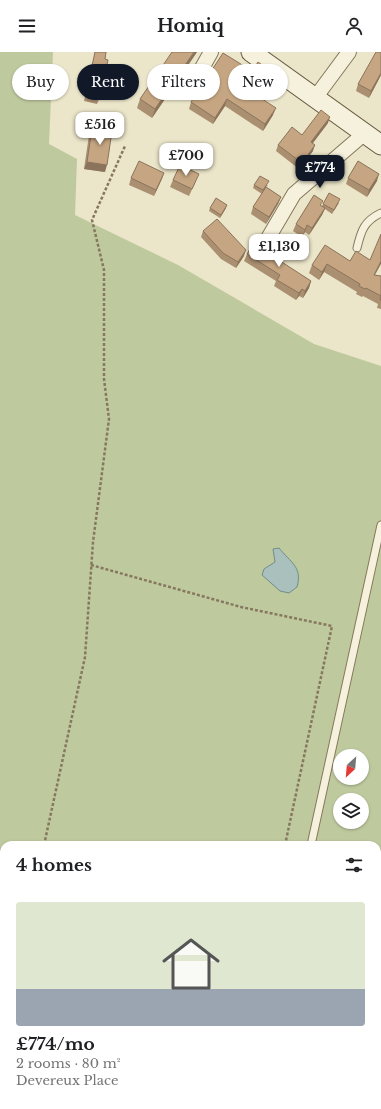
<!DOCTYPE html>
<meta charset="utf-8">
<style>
body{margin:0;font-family:"Libre Baskerville",serif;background:#f6f6f6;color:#202124;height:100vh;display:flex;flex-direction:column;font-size:15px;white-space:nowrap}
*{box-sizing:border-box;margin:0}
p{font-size:13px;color:#757577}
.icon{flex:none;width:22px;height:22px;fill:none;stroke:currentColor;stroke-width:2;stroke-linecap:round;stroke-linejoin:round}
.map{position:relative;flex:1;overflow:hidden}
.side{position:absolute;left:0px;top:789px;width:381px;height:268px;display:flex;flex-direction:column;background:#fff;border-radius:12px 12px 0 0;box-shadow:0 1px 3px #0004}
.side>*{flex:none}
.guide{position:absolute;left:12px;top:12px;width:357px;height:36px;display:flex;gap:8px}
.needle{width:26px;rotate:206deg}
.tools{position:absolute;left:333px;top:697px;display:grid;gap:8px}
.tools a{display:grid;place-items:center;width:36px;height:36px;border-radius:50%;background:#fff;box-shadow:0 1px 3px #0004;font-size:20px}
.price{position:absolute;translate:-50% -34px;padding:0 9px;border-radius:8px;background:#fff;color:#222;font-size:13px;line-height:26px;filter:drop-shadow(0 1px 2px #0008)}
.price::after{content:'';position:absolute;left:50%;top:24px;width:12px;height:9px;margin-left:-6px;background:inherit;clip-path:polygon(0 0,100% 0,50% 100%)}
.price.on{background:#111827;color:#fff}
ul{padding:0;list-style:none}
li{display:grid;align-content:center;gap:8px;height:212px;padding:0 16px}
li span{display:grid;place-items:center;height:124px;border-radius:4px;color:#555}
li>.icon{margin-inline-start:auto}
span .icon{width:72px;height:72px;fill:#fffc;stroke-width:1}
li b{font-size:17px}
h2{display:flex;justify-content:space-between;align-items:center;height:48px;padding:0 16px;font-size:17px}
.tag{padding:0 14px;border-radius:18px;background:#fff;box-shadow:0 1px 3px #0004;font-size:14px;line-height:36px}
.tag.on{background:#111827;color:#fff}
header{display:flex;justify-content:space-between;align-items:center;height:52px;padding:0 16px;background:#fff;font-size:18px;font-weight:800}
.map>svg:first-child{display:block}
.green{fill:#bfc99e;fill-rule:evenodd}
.water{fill:#a9c0bc;stroke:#708e8a}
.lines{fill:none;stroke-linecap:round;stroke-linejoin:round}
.service-casing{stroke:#86785f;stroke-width:9}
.minor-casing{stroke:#86785f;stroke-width:16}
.secondary-casing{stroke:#685a42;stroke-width:21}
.path{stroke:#86785f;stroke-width:2.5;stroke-dasharray:3 2;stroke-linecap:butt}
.service{stroke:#f6f1dc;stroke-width:7}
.minor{stroke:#f6f1dc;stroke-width:14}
.secondary{stroke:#f6f1dc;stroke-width:19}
.wall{fill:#aa8f70}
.shaded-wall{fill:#8b745b}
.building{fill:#c6a682;stroke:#8b745b}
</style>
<header><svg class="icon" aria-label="menu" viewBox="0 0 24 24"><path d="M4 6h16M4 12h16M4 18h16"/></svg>Homiq<svg class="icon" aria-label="person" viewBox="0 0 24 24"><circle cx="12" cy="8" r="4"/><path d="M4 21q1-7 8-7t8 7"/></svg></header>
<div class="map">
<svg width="381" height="1057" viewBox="0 0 381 1057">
<rect width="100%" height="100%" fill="#ebe5c9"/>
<path class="green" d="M0,0H53L49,92L77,107L75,163L178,213L314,292L381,314V1057H0ZM340,704H362V726H340ZM340,748H362V770H340ZM4,793H377V1053H4Z"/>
<path class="water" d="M279,496C290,510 303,515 297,535L289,541L280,539L262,523L264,517L275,510L273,497Z"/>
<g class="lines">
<defs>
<g id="service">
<path d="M357,196C361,179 364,169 381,161"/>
<path d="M311,793L381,473"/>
</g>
<g id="minor">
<path d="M189,39L211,0"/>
<path d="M315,46L349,0"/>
<path d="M267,188L294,142L365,81"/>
</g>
<path id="secondary" d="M251,0L381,93"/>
</defs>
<use href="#service" class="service-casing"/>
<use href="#minor" class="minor-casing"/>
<use href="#secondary" class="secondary-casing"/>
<g class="path">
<path d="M91,513L241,555L332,574L285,793"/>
<path d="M44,793L85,605L93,490L109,367L104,327V218L92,168L125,94"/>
<path d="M377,976L381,978"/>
<path d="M8,1057L9,1053"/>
</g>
<use href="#service" class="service"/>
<use href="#minor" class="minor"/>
<use href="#secondary" class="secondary"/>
</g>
<g class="wall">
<path d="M95,0H106L100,45L97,52L84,49Z"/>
<path d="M197,0L152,66L137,56L140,47Z"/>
<path d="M269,18L267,25L255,42L273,63L263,79L225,54L213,72L189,57L191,50L252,19Z"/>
<path d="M381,23L369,46L356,39L358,32Z"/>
<path d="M328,71L313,91V99L299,117L276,99L278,93Z"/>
<path d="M92,76L105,120L84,117L89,83Z"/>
<path d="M164,121L154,144L129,133L131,126Z"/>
<path d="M348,126L377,129L367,145L346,132Z"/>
<path d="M173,128L196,129L189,144L170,135Z"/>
<path d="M254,133H268L266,135L281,145L278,152L266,172L251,162L253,155L262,142L253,136Z"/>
<path d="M339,151L332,162L325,157L322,163L309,183L305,180L302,185L293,179L296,172L321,154H322L323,152Z"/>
<path d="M210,156H226L220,166L209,159Z"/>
<path d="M203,179L244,204L236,216L221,207L201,185Z"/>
<path d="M247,202L275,206L311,229L309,236L303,246L299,244L296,248L274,234L276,229L244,209Z"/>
<path d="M370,208L375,223L381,224V257L377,256L378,252L363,244L362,245L356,242L357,240L324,220L319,228L309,221L312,213Z"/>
</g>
<g class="shaded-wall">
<path d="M194,0H197L152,66L155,57Z"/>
<path d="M269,18L267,25L251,48L253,41Z"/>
<path d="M381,21V23L369,46L371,39Z"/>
<path d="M227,47L225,54L213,72L215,66Z"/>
<path d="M276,56L273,63L263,79L265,72Z"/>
<path d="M330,65L328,71L309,96L311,90Z"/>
<path d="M315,93L313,99L299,117L302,111Z"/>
<path d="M87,110L107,113L105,120L84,117Z"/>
<path d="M164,121L162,127L154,144L156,138Z"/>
<path d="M379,122L377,129L367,145L369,138Z"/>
<path d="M281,145L278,152L266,172L269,165Z"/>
<path d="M227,153L226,156L220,166L221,163Z"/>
<path d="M325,156L322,163L309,183L312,176Z"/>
<path d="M307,173L305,180L302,185L305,178Z"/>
<path d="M246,198L244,204L236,216L238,210Z"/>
<path d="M381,209V212L371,230L374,223Z"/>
<path d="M327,212L324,220L319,228L322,220Z"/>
<path d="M311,229L309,236L303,246L305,239Z"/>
<path d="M302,237L299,244L296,248L299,241Z"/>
</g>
<g class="building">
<path d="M95,0H106L105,7L108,8L100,45L86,42Z"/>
<path d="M172,0H194L155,57L140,47Z"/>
<path d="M376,0H381V21L371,39L358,32Z"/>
<path d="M223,1L252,19L258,10L269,18L253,41L276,56L265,72L227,47L215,66L191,50Z"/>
<path d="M321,58L330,65L311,90L315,93L302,111L278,93L292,75L302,83Z"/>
<path d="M92,76L112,79L107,113L87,110Z"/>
<path d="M139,109L164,121L156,138L131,126Z"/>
<path d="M358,109L379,122L369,138L348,126Z"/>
<path d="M180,113L199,122L192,137L173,128Z"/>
<path d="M260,124L269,129L263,138L254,133Z"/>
<path d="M266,135L281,145L269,165L253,155Z"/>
<path d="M329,141L340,147L334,158L323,152Z"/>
<path d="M314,143L323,149L320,153L325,156L312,176L307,173L305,178L296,172Z"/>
<path d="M216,146L227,153L221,163L210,156Z"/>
<path d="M217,167L246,198L238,210L223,201L203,179Z"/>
<path d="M381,182V209L374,223L381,224V248H380L381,244L366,236L365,237L359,234L360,232L327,212L322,220L312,213L325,193L350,209L356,199L370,208Z"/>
<path d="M255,189L276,202L274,205L311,229L305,239L302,237L299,241L277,228L280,223L247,202Z"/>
</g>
</svg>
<div class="tools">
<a><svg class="needle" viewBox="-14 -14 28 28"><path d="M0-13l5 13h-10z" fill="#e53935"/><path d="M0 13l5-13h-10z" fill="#757577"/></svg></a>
<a><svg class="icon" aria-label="layers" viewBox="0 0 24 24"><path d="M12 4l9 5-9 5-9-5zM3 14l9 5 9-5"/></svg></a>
</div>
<b class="price" style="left:100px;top:94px">£516</b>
<b class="price" style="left:186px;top:125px">£700</b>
<b class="price on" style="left:320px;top:137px">£774</b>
<b class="price" style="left:279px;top:216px">£1,130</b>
<div class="guide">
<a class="tag">Buy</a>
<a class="tag on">Rent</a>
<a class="tag">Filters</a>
<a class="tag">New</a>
</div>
<section class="side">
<h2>4 homes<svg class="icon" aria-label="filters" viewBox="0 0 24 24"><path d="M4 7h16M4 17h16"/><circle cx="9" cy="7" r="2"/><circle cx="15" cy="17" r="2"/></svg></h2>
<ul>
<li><span style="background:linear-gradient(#dfe7d0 70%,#9aa5b1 0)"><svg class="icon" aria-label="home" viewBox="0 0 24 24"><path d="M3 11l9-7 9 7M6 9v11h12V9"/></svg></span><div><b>£774/mo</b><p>2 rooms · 80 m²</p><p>Devereux Place</p></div></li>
</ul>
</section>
</div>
